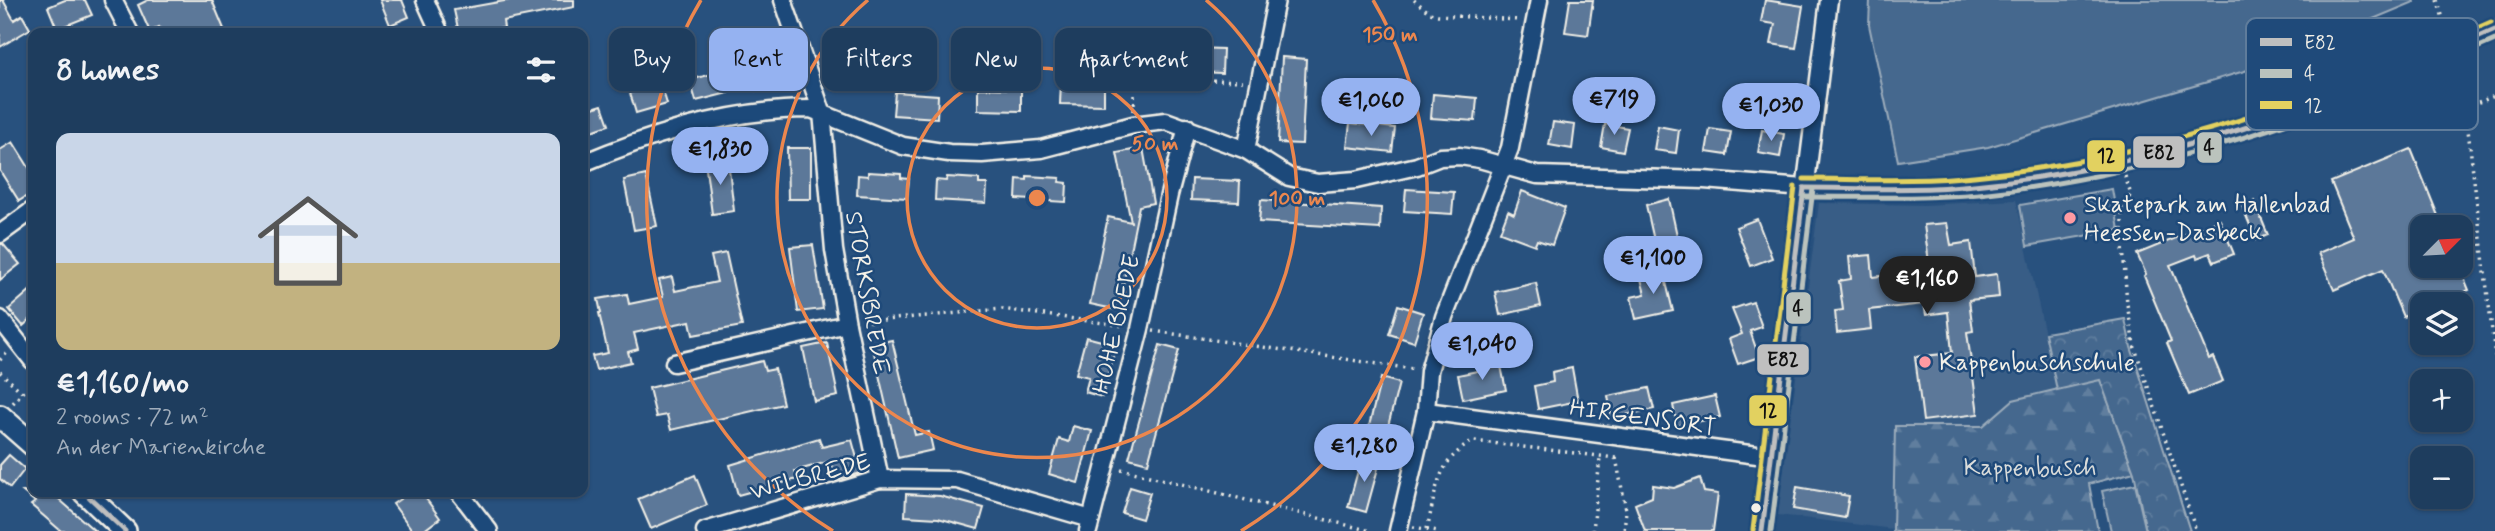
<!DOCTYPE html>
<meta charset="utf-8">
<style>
body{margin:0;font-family:Mynerve,sans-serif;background:#264464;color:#f1f3f6;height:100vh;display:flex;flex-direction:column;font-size:26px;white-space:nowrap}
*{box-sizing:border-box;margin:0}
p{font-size:23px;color:#a1aebc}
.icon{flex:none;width:38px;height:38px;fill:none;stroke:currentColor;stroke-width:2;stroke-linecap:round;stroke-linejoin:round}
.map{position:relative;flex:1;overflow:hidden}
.side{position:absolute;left:28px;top:28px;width:560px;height:469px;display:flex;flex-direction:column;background:#1e3d5e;border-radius:14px;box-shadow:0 2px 5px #0004,0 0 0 2px #3c5673}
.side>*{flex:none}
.banner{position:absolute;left:609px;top:28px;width:665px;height:63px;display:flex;gap:14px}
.needle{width:46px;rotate:66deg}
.tools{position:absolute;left:2410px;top:215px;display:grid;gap:14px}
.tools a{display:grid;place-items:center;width:63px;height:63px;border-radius:14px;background:#1e3d5e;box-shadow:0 2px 5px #0004,0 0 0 2px #3c5673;font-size:35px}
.price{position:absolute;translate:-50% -60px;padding:0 16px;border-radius:24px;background:#95b2f1;color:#111;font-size:23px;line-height:46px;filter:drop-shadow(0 2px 4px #0008)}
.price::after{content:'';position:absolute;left:50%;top:42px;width:21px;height:16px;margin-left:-10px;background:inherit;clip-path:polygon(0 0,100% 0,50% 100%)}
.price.on{background:#222;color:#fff}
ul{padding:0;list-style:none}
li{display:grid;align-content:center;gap:14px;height:371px;padding:0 28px}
li span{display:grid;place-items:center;height:217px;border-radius:14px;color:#555}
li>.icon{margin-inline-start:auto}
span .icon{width:126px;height:126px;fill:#fffc;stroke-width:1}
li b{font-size:30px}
h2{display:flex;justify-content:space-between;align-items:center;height:84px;padding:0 28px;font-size:30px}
.chip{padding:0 24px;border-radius:14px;background:#1e3d5e;box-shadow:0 2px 5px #0004,0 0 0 2px #3c5673;font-size:24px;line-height:63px}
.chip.on{background:#95b2f1;color:#111}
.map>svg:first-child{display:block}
.built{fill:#375d86}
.forest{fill:url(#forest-firs);stroke:#9cacbb;stroke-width:2}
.park{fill:url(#park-crowns);stroke:#9cacbb;stroke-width:2}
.garden{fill:#45688e;stroke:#9cacbb;stroke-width:2}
.building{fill:#5b7899;stroke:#f4f1e8;stroke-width:2}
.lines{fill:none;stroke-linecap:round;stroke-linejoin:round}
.street-casing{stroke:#f4f1e8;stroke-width:21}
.secondary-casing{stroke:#f4f1e8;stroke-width:26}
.path{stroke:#f4f1e8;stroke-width:3.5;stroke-dasharray:2 5;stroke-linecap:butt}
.street{stroke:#1f4a7a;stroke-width:16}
.secondary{stroke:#1f4a7a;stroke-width:21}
.bus-1-casing{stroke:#1f4a7a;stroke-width:10}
.bus-2-casing{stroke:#1f4a7a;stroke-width:10}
.bus-3-casing{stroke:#1f4a7a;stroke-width:10}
.bus-1{stroke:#bfbfbf;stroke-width:5}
.bus-2{stroke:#bbc3bd;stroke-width:5}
.bus-3{stroke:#e2d160;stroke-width:5}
.ring{fill:none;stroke:#ec874e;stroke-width:3.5}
.poi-dot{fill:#ff9aa2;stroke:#1f4a7a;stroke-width:2.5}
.bus-dot{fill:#f4f1e8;stroke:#1f4a7a;stroke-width:2.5}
.labels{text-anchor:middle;stroke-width:5;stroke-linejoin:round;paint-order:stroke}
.poi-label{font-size:24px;fill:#f4f1e8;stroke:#1f4a7a;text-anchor:start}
.street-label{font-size:24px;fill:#f4f1e8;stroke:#1f4a7a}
.park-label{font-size:24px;fill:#dadcda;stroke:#1f4a7a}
.key{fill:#1f4a7a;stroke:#5f7c9b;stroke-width:2}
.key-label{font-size:19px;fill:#f4f1e8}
.centre{fill:#ec874e;stroke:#1f4a7a;stroke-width:3.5}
.ring-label{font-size:21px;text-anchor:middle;font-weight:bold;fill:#ec874e;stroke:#1f4a7a;stroke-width:5;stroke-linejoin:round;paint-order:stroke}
.line-badge{stroke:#1f4a7a;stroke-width:2.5}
.pale-badge-label{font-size:19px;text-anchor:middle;font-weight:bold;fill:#111}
</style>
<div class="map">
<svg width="2495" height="531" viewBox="0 0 2495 531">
<defs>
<pattern id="forest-firs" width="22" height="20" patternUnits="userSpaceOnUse" patternTransform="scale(1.75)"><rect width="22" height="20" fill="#45688e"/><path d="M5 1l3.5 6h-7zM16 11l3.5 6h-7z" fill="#607e9e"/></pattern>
<pattern id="park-crowns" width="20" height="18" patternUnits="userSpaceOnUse" patternTransform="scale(1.75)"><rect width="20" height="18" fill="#45688e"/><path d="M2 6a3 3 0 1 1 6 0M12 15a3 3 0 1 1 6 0" fill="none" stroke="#607e9e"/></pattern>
</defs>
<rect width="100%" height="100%" fill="#28517e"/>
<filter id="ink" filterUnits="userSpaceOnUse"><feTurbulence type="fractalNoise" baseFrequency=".0143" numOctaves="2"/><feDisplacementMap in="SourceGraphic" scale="14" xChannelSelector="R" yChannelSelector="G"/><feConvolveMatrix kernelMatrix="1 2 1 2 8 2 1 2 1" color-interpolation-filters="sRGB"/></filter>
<g filter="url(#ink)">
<path class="built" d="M2016,200L2057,390L2013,400L1983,426H1895L1893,529L1778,515L1819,203L1925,205Z"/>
<path class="forest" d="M2100,379L2134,472L2089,484L2098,531H1893L1895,426H1983L2013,400Z"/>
<path class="park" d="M2125,319L2131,347L2190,531H2146L2134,472L2100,380L2057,390L2045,333Z"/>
<g class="garden">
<path d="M1870,0H2413L2414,2L2258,67L1988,147L1898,161L1869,25Z"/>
<path d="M2112,189L2119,230L2027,246L2020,205Z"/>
<path d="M2135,484L2146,531H2111L2102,491Z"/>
</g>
<g class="building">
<path d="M0,0H3L14,20L22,15L30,29L0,47Z"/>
<path d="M65,0H85L92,15L57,29L48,7Z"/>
<path d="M148,0H212L224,29L216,33H162L159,27L150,32L138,5Z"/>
<path d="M380,0H402L409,17L390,25Z"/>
<path d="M510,0H574V7L503,21L504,28L475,33H459L454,10Z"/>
<path d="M1570,0H1593L1588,35L1565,32Z"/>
<path d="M1765,0L1803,6L1796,48L1771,44L1775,24L1761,22Z"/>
<path d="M1138,46L1223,49L1222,73L1138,70Z"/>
<path d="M1282,57L1306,59L1302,144L1278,143Z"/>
<path d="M865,58L867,77L835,79L833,61Z"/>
<path d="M785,64L789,85L756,91L753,69Z"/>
<path d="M723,71L728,93L696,101L690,80Z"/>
<path d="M1061,81L1104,82V105L1060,104Z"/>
<path d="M661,84L667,104L636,113L630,93Z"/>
<path d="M978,88L1021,89V111L978,110Z"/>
<path d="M895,92L938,95L937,118L893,115Z"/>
<path d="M1433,94L1477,98L1475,121L1431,118Z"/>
<path d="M602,105L609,125L583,134V111Z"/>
<path d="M1553,122L1575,125L1572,149L1549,145Z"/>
<path d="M1350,123L1395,128L1392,152L1347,147Z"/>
<path d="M1605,124L1628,128L1623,151L1601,147Z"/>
<path d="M1658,126L1679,130L1676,153L1654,150Z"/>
<path d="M1710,129L1731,132L1727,155L1706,152Z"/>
<path d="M1762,130L1784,134L1780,157L1758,153Z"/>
<path d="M13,142L33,174V192L19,201L0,171V150Z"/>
<path d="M787,148H811V199H788Z"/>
<path d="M1143,148L1153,203L1139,206L1118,310L1090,304L1108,217L1131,222L1117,153Z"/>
<path d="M2411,149L2443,228H2422V266H2459L2469,290L2433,304H2422V309L2403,317L2383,269L2334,290L2318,253L2354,238L2331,182Z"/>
<path d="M728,160L734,211L712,214L705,162Z"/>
<path d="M868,172L901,174V178L909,179L907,198L857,195L858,175L868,176Z"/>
<path d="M646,175L657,226L634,230L624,180Z"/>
<path d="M1027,176L1060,178L1059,182L1067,183L1066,202L1016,199L1017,179L1027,180Z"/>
<path d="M947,177L979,179V184H987L986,203L935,200L936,180L946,181Z"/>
<path d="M1192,179L1240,181L1239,202L1191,200Z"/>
<path d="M1406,189L1454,192L1452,214L1404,211Z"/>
<path d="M1522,191L1565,208L1552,245L1537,240L1535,245L1500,232L1508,211L1514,214Z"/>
<path d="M1669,199L1678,240L1655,245L1646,205Z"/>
<path d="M1261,200L1381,208L1380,229L1259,222Z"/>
<path d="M2254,201L2268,235L2256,240L2242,206Z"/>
<path d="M1757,219L1772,258L1751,266L1736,227Z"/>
<path d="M2220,220L2234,254L2214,262L2210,253L2197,258L2196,255L2170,265L2209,359L2213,357L2223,381L2189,395L2167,343L2171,341L2144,276L2146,274L2137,254Z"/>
<path d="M1947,223L1951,245L1971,242L1975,277L1997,274L1999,297L1969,300L1973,331L1967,332L1978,414L1923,421L1915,357L1952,353L1948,312L1926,315L1924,304L1869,310L1871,329L1837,333L1835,311L1843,310L1839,281L1851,279L1849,257L1871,255L1873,277L1930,270L1924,225Z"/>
<path d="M0,244H3L20,264L0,280Z"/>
<path d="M813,245L823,309L798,312L790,247Z"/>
<path d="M726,253L742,326L693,335L690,321L634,333L638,349L628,352L631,362L596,370L592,356L608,353L599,313H601L598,299L627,294L629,304L663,297L659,280L672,277L675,291L717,282L711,256Z"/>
<path d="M1663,270L1673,311L1636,319L1631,297L1645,294L1640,275Z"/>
<path d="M1536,283L1541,306L1500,315L1495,292Z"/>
<path d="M33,288V317L23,326L9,309Z"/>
<path d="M1753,302L1762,327L1750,331L1759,357L1738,364L1729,339L1742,334L1732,309Z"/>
<path d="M1398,305L1423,313L1414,342L1389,334Z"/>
<path d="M1086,337L1117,345L1102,397L1085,392L1089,377L1076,374Z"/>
<path d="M892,340L915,435L929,432L933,450L898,458L872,344Z"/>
<path d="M827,343L838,396L814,401L803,348Z"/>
<path d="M1160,345L1179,350L1148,463L1129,458Z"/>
<path d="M762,361L765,371L775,369L783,404L671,430L667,415L656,417L649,388Z"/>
<path d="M1501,366L1506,390L1463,399L1458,375Z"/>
<path d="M1572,368L1578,401L1538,409L1534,386L1553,382L1552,372Z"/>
<path d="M1381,378L1399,383L1386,434L1368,430Z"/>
<path d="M1649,388L1654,409L1612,418L1608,396Z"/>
<path d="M1715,396L1720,417L1677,426L1673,405Z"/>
<path d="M1073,426L1092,431L1078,483L1049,474L1059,439L1069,442Z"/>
<path d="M819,438L822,447L852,440L861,473L836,480L831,461L795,471L797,479L738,495L730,465Z"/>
<path d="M9,455L25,469L10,488L0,479V465Z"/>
<path d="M1362,456L1380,461L1366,512L1348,507Z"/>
<path d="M695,475L707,505L651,529L638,499Z"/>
<path d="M1700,478L1704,492L1718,494L1713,531H1645L1635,504L1652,497L1653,485L1674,488Z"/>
<path d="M1130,487L1150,493L1142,519L1122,513Z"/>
<path d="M1797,487L1849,496L1845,518L1793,509Z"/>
<path d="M23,492H51L95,531H61L31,505L35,502Z"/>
<path d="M410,492H421L440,518L423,531H413L393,504Z"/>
<path d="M906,494L940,496L984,508L978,529L938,518L905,516Z"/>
</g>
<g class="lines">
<defs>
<g id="street">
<path d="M113,0L130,33"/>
<path d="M425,0L440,33"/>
<path d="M783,0L822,112L834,250L847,324L880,479"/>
<path d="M1246,150L1276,0"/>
<path d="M583,163C654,133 733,109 811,109L903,146L949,153L982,154L1041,149L1133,125L1166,121L1246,150L1289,177L1318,183L1356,180L1417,166L1440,157L1460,156L1479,159L1537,175L1704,180L1804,188H1934L2054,175L2176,148L2245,129L2340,97L2495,30"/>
<path d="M0,234L33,210"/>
<path d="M0,319L33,361"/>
<path d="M674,363L847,324"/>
<path d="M1426,411L1772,457"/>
<path d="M459,492L489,531"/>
<path d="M705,531L880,479L957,480L1091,519"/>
<path d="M1088,531L1140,329L1169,195L1187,127"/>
<path d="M1398,531L1426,411L1429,371L1444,317L1510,148L1539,0"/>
<path d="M1762,531L1829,0"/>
</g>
<g id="secondary">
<path d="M0,416L33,445"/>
<path d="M84,492L125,531"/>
</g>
</defs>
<use href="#street" class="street-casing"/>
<use href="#secondary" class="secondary-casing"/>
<g class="path">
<path d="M1414,0L1430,13L1438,15L1519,20"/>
<path d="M2437,0L2448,33"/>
<path d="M2460,63L2495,356"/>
<path d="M2465,107L2495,96"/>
<path d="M1134,111V78L1244,81"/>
<path d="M2125,176L2131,195L2122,207V232L2127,304L2134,345L2196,531"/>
<path d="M862,322L1002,309L1125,326"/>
<path d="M1153,331L1413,369"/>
<path d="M0,360L7,353"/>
<path d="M0,372L22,392"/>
<path d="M13,403L33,381"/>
<path d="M1616,458L1626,510L1624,531"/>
<path d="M1121,469L1371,531"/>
<path d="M1413,527L1438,531"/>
<path d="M1427,529C1436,492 1436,460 1474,441L1616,458"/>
<path d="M1593,531L1600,457"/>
</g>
<use href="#street" class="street"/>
<use href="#secondary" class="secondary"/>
<defs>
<g id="bus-1">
<path d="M1804,188C1861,188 1917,191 1974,185C2158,168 2328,105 2495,30"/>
<path d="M84,492L125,531"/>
<path d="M1762,531L1804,188"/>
</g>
<g id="bus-2">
<path d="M1804,197C1862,197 1921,199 1979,194C2161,175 2329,114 2495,40"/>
<path d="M1771,531L1813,189"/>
</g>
<g id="bus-3">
<path d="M1804,179C1861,179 1918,182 1974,176C2157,159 2325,96 2491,22"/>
<path d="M1753,530L1795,187"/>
</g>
</defs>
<use href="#bus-1" class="bus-1-casing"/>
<use href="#bus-2" class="bus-2-casing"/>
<use href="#bus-3" class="bus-3-casing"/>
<use href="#bus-1" class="bus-1"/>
<use href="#bus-2" class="bus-2"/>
<use href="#bus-3" class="bus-3"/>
</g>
</g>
<g class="ring">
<circle cx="1037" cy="198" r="130"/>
<path d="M1206 0A260 260 0 1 1 868 0"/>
<path d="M833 531A390 390 0 0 1 701 0M1373 0A390 390 0 0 1 1241 531"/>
</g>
<g class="poi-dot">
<circle cx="2070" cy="218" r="7"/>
<circle cx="1925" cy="362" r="7"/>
</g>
<circle class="bus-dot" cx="1756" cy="508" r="6"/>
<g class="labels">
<g class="poi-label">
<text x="2084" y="212">Skatepark am Hallenbad<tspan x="2084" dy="28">Heessen-Dasbeck</tspan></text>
<text x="1939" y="370">Kappenbuschschule</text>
</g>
<g class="street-label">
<text transform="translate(868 293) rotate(80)" y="8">STORKSBREDE</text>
<text transform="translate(1116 324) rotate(-77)" y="8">HOHE BREDE</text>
<text transform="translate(1643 417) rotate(8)" y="8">HIRGENSORT</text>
<text transform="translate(810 476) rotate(-15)" y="8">WILBREDE</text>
</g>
<g class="park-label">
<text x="2030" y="475">Kappenbusch</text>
</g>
</g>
<rect x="2246" y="18" width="232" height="112" rx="10" class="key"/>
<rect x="2260" y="38" width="32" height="8" fill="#bfbfbf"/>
<rect x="2260" y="69" width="32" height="9" fill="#bbc3bd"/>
<rect x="2260" y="101" width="32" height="8" fill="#e2d160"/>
<g class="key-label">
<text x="2304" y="49">E82</text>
<text x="2304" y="80">4</text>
<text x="2304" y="112">12</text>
</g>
<circle cx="1037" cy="198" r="10" class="centre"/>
<g class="ring-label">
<text x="1390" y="41">150 m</text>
<text x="1155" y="150">50 m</text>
<text x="1297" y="205">100 m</text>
</g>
<g class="line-badge">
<rect x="2196" y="131" width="27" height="33" rx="7" fill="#bbc3bd"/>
<rect x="2132" y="135" width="54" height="34" rx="7" fill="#bfbfbf"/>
<rect x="2086" y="139" width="40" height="34" rx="7" fill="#e2d160"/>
<rect x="1785" y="291" width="27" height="34" rx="7" fill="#bbc3bd"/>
<rect x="1756" y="343" width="54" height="33" rx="7" fill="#bfbfbf"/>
<rect x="1748" y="394" width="40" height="33" rx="7" fill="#e2d160"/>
</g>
<g class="pale-badge-label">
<text x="2209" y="154">4</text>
<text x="2159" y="159">E82</text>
<text x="2106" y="162">12</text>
<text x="1798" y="315">4</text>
<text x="1783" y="366">E82</text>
<text x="1768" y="417">12</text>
</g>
</svg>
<div class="tools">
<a><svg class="needle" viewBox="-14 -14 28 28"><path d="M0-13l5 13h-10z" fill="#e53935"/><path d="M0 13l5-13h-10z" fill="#a1aebc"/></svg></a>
<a><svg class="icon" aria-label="layers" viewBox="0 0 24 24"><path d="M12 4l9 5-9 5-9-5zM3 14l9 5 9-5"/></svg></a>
<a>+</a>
<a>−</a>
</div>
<b class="price" style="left:1614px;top:137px">€719</b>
<b class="price" style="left:1371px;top:138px">€1,060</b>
<b class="price" style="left:1771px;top:143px">€1,030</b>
<b class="price" style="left:720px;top:187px">€1,830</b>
<b class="price" style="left:1653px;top:296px">€1,100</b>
<b class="price on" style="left:1927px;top:316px">€1,160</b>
<b class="price" style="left:1482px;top:382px">€1,040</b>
<b class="price" style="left:1364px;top:484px">€1,280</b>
<div class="banner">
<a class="chip">Buy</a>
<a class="chip on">Rent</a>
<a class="chip">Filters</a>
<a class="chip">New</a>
<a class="chip">Apartment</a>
</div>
<section class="side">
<h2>8 homes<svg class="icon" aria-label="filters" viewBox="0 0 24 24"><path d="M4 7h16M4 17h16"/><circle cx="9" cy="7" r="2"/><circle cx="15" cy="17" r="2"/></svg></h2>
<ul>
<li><span style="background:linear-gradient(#c9d6e8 60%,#c2b280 0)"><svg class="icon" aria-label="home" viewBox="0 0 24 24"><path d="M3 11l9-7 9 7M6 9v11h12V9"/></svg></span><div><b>€1,160/mo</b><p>2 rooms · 72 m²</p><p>An der Marienkirche</p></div></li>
</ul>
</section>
</div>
